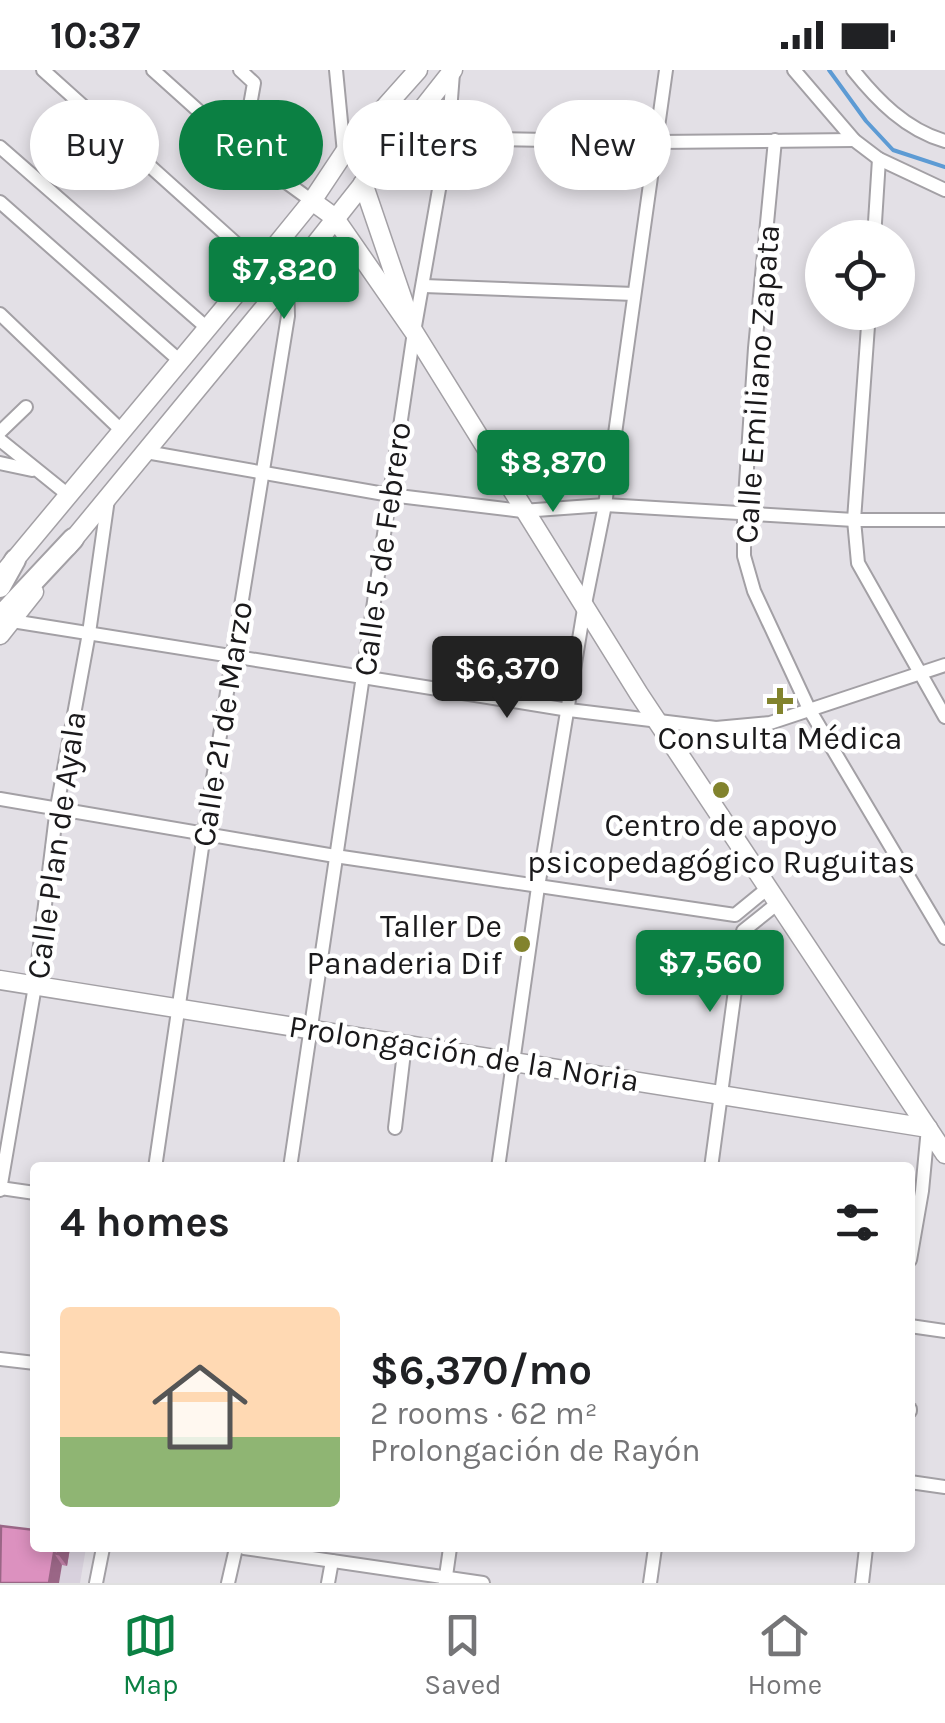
<!DOCTYPE html>
<meta charset="utf-8">
<style>
body{margin:0;font-family:Karla,sans-serif;background:#f2f2f2;color:#202124;height:100vh;display:flex;flex-direction:column;font-size:38px;white-space:nowrap}
*{box-sizing:border-box;margin:0}
p{font-size:32px;color:#757577}
.icon{flex:none;width:55px;height:55px;fill:none;stroke:currentColor;stroke-width:2;stroke-linecap:round;stroke-linejoin:round}
.map{position:relative;flex:1;overflow:hidden}
.panel{position:absolute;left:30px;top:1092px;width:885px;height:390px;display:flex;flex-direction:column;background:#fff;border-radius:10px;box-shadow:0 5px 15px #0003}
.panel>*{flex:none}
.guide{position:absolute;left:30px;top:30px;width:885px;height:90px;display:flex;gap:20px}
.fabs{position:absolute;left:805px;top:150px;display:grid;gap:20px}
.fabs a{display:grid;place-items:center;width:110px;height:110px;border-radius:50%;background:#fff;box-shadow:0 5px 15px #0003;font-size:50px}
.price{position:absolute;translate:-50% -85px;padding:0 22px;border-radius:10px;background:#0b8043;color:#fff;font-size:32px;line-height:65px;filter:drop-shadow(0 2px 5px #0008)}
.price::after{content:'';position:absolute;left:50%;top:60px;width:30px;height:22px;margin-left:-15px;background:inherit;clip-path:polygon(0 0,100% 0,50% 100%)}
.price.active{background:#222;color:#fff}
ul{padding:0;list-style:none}
li{display:flex;align-items:center;gap:30px;height:250px;padding:0 30px}
li span{display:grid;place-items:center;flex:none;width:280px;height:200px;border-radius:10px;color:#555}
li>.icon{margin-inline-start:auto}
span .icon{width:120px;height:120px;fill:#fffc;stroke-width:1}
li b{font-size:42px}
h2{display:flex;justify-content:space-between;align-items:center;height:120px;padding:0 30px;font-size:42px}
.tag{padding:0 35px;border-radius:45px;background:#fff;box-shadow:0 5px 15px #0003;font-size:35px;line-height:90px}
.tag.active{background:#0b8043;color:#fff}
.status{display:flex;justify-content:space-between;align-items:center;height:70px;padding:0 50px;background:#fff;direction:ltr}
.status svg{height:28px;fill:currentColor}
.dock{display:flex;justify-content:space-around;align-items:center;height:140px;border-top:2px solid #e0e0e0;background:#fff;font-size:28px;color:#757577}
.dock a{display:grid;justify-items:center;gap:5px}
.dock .active{color:#0b8043}
.map>svg:first-child{display:block}
.built{fill:#d8d1dd}
.lines{fill:none;stroke-linecap:round;stroke-linejoin:round}
.stream{stroke:#5d9bd4;stroke-width:4}
.street-casing{stroke:#a3a0a5;stroke-width:16}
.secondary-casing{stroke:#a3a0a5;stroke-width:21}
.primary-casing{stroke:#a3a0a5;stroke-width:24}
.street{stroke:#fff;stroke-width:12}
.secondary{stroke:#fff;stroke-width:18}
.primary{stroke:#fff;stroke-width:20}
.wall{fill:#bd7da4}
.shaded-wall{fill:#9a6686}
.building{fill:#dc91bf;stroke:#9a6686;stroke-width:2.5}
.poi-dot{fill:#82832d;stroke:#fff;stroke-width:4}
.labels{text-anchor:middle;stroke-width:9;stroke-linejoin:round;paint-order:stroke}
.street-label{font-size:32px;fill:#1a191b;stroke:#fff}
.poi-label{font-size:32px;fill:#1a191b;stroke:#fff}
</style>
<div class="status"><b>10:37</b><svg viewBox="0 0 49 12"><path d="M0 12V9h3v3zM5 12V6h3v6zM10 12V3h3v9zM15 12V0h3v12zM26 1h20v11H26zM47 4h2v5h-2z"/></svg></div>
<div class="map">
<svg width="945" height="1513" viewBox="0 0 945 1513">
<rect width="100%" height="100%" fill="#e3e0e6"/>
<path class="built" d="M0,1463L35,1466V1478H86L80,1513H0Z"/>
<g class="lines">
<path class="stream" d="M829,0L866,51L893,80L945,97"/>
<defs>
<g id="street">
<path d="M43,0L260,195"/>
<path d="M153,0L242,80L312,131"/>
<path d="M240,0L254,13L242,80"/>
<path d="M336,0L344,83"/>
<path d="M794,0L854,70L879,89L945,120"/>
<path d="M853,0C877,30 906,60 945,71"/>
<path d="M448,68L657,72L854,70"/>
<path d="M775,70L755,278L744,443V486L754,521L809,639L945,868"/>
<path d="M0,77L206,257"/>
<path d="M0,132L180,291"/>
<path d="M874,168L879,89"/>
<path d="M424,216L634,224"/>
<path d="M869,242L854,450L858,493L945,647"/>
<path d="M0,244L120,359"/>
<path d="M0,362L26,337"/>
<path d="M0,370L67,424"/>
<path d="M146,382L390,425L522,441L605,435L854,450H945"/>
<path d="M0,393L32,400"/>
<path d="M12,551L569,640L716,658L770,653L945,595"/>
<path d="M0,729L335,786L735,845L768,818"/>
<path d="M395,1058L405,974"/>
<path d="M155,1098L204,764L288,246L287,210"/>
<path d="M290,1098L414,262L448,68L453,3"/>
<path d="M498,1098L538,817L584,539L605,435L666,0"/>
<path d="M711,1098L743,861L778,833"/>
<path d="M0,1118L35,1123"/>
<path d="M0,1120L35,916L57,737L89,563L108,429"/>
<path d="M910,1190L922,1121L928,1058"/>
<path d="M910,1256L945,1261"/>
<path d="M0,1289L35,1293"/>
<path d="M910,1341V1339"/>
<path d="M910,1412L945,1417"/>
<path d="M244,1478L483,1513"/>
<path d="M96,1513L103,1478"/>
<path d="M228,1513L236,1478"/>
<path d="M328,1513L332,1491"/>
<path d="M445,1513L450,1478"/>
<path d="M650,1513L655,1478"/>
<path d="M862,1513L866,1478"/>
</g>
<g id="secondary">
<path d="M363,113L407,242"/>
<path d="M312,131L334,147L414,262L639,624L945,1084"/>
<path d="M67,477L287,210L453,0"/>
<path d="M7,499L260,195L312,131L344,83L418,0"/>
<path d="M0,565L34,522"/>
<path d="M0,910L928,1058"/>
</g>
<g id="primary">
<path d="M0,517L15,490"/>
<path d="M0,547L73,469"/>
</g>
</defs>
<use href="#street" class="street-casing"/>
<use href="#secondary" class="secondary-casing"/>
<use href="#primary" class="primary-casing"/>
<use href="#street" class="street"/>
<use href="#secondary" class="secondary"/>
<use href="#primary" class="primary"/>
</g>
<path class="wall" d="M35,1478H70L67,1496L62,1495Z"/>
<g class="shaded-wall">
<path d="M59,1478H70L67,1496L58,1484Z"/>
<path d="M54,1483L62,1495L59,1513H49Z"/>
</g>
<path class="building" d="M1,1456L35,1460V1478H59L58,1484L54,1483L49,1513H0Z"/>
<g class="poi-dot">
<path d="M775 616h10v10h10v10h-10v10h-10v-10h-10v-10h10z"/>
<circle cx="721" cy="720" r="10"/>
<circle cx="522" cy="874" r="10"/>
</g>
<g class="labels">
<g class="street-label">
<text transform="translate(757 314) rotate(-86)" y="11">Calle Emiliano Zapata</text>
<text transform="translate(382 479) rotate(-82)" y="11">Calle 5 de Febrero</text>
<text transform="translate(222 654) rotate(-81)" y="11">Calle 21 de Marzo</text>
<text transform="translate(56 775) rotate(-82)" y="11">Calle Plan de Ayala</text>
<text transform="translate(464 983) rotate(9)" y="11">Prolongación de la Noria</text>
</g>
<g class="poi-label">
<text x="780" y="679">Consulta Médica</text>
<text x="721" y="766">Centro de apoyo<tspan x="721" dy="37">psicopedagógico Ruguitas</tspan></text>
<text x="502" y="867" text-anchor="end">Taller De<tspan x="502" dy="37">Panaderia Dif</tspan></text>
</g>
</g>
</svg>
<div class="fabs">
<a><svg class="icon" aria-label="locate" viewBox="0 0 24 24"><circle cx="12" cy="12" r="6"/><path d="M12 2v4M12 18v4M2 12h4M18 12h4"/></svg></a>
</div>
<b class="price" style="left:284px;top:252px">$7,820</b>
<b class="price" style="left:553px;top:445px">$8,870</b>
<b class="price active" style="left:507px;top:651px">$6,370</b>
<b class="price" style="left:710px;top:945px">$7,560</b>
<div class="guide">
<a class="tag">Buy</a>
<a class="tag active">Rent</a>
<a class="tag">Filters</a>
<a class="tag">New</a>
</div>
<section class="panel">
<h2>4 homes<svg class="icon" aria-label="filters" viewBox="0 0 24 24"><path d="M4 7h16M4 17h16"/><circle cx="9" cy="7" r="2"/><circle cx="15" cy="17" r="2"/></svg></h2>
<ul>
<li><span style="background:linear-gradient(#ffd9b3 65%,#8fb573 0)"><svg class="icon" aria-label="home" viewBox="0 0 24 24"><path d="M3 11l9-7 9 7M6 9v11h12V9"/></svg></span><div><b>$6,370/mo</b><p>2 rooms · 62 m²</p><p>Prolongación de Rayón</p></div></li>
</ul>
</section>
</div>
<nav class="dock">
<a class="active"><svg class="icon" aria-label="map" viewBox="0 0 24 24"><path d="M3 6l6-2 6 2 6-2v14l-6 2-6-2-6 2zM9 4v14M15 6v14"/></svg>Map</a>
<a><svg class="icon" aria-label="saved" viewBox="0 0 24 24"><path d="M7 4h10v16l-5-4-5 4z"/></svg>Saved</a>
<a><svg class="icon" aria-label="home" viewBox="0 0 24 24"><path d="M3 11l9-7 9 7M6 9v11h12V9"/></svg>Home</a>
</nav>
